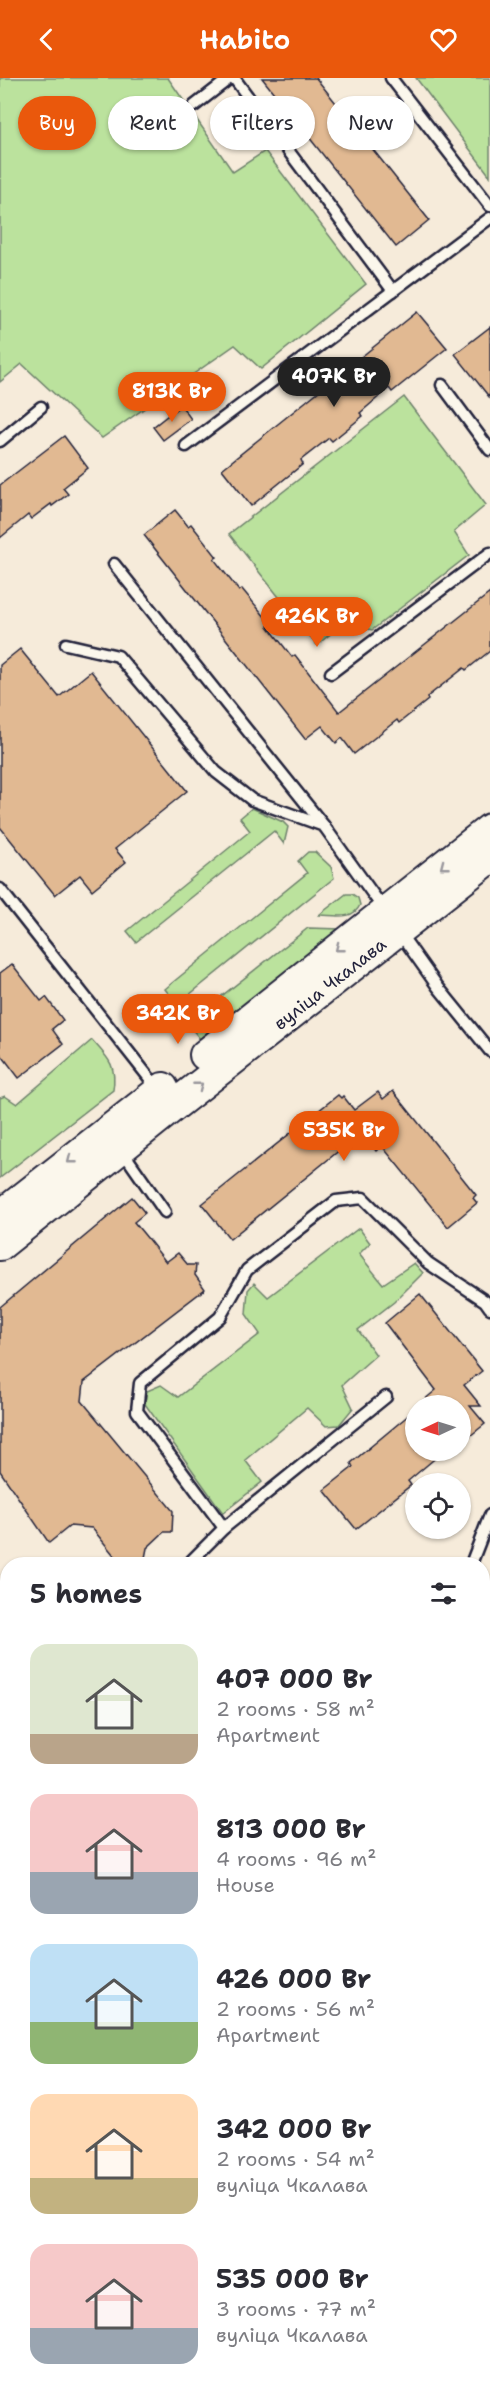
<!DOCTYPE html>
<meta charset="utf-8">
<style>
body{margin:0;font-family:"Shantell Sans",sans-serif;background:#f2f2f3;color:#2b2b33;height:100vh;display:flex;flex-direction:column;font-size:22px;white-space:nowrap}
*{box-sizing:border-box;margin:0}
p{font-size:20px;color:#7c7c81}
.icon{flex:none;width:33px;height:33px;fill:none;stroke:currentColor;stroke-width:2;stroke-linecap:round;stroke-linejoin:round}
.map{position:relative;flex:1;overflow:hidden}
.drawer{position:absolute;left:0px;top:1479px;width:490px;height:836px;display:flex;flex-direction:column;background:#fff;border-radius:24px 24px 0 0;box-shadow:0 2px 4px #0004}
.drawer>*{flex:none}
.banner{position:absolute;left:18px;top:18px;width:454px;height:54px;display:flex;gap:12px}
.needle{width:39px;rotate:266deg}
.tools{position:absolute;left:405px;top:1317px;display:grid;gap:12px}
.tools a{display:grid;place-items:center;width:66px;height:66px;border-radius:50%;background:#fff;box-shadow:0 2px 4px #0004;font-size:30px}
.price{position:absolute;translate:-50% -51px;padding:0 14px;border-radius:21px;background:#ea580c;color:#fff;font-size:20px;line-height:39px;filter:drop-shadow(0 2px 3px #0008)}
.price::after{content:'';position:absolute;left:50%;top:36px;width:18px;height:14px;margin-left:-9px;background:inherit;clip-path:polygon(0 0,100% 0,50% 100%)}
.price.selected{background:#222;color:#fff}
ul{padding:0;list-style:none}
li{display:flex;align-items:center;gap:18px;height:150px;padding:0 30px}
li span{display:grid;place-items:center;flex:none;width:168px;height:120px;border-radius:18px;color:#555}
li>.icon{margin-inline-start:auto}
span .icon{width:72px;height:72px;fill:#fffc;stroke-width:1}
li b{font-size:26px}
h2{display:flex;justify-content:space-between;align-items:center;height:72px;padding:0 30px;font-size:26px}
.pill{padding:0 21px;border-radius:27px;background:#fff;box-shadow:0 2px 4px #0004;font-size:21px;line-height:54px}
.pill.selected{background:#ea580c;color:#fff}
header{display:flex;justify-content:space-between;align-items:center;height:78px;padding:0 30px;background:#ea580c;color:#fff;font-size:27px;font-weight:600}
.map>svg:first-child{display:block}
.green{fill:#bbe29d;stroke:#6e826c;stroke-width:1.5}
.building{fill:#e1b992;stroke:#22223b;stroke-width:1.5}
.lines{fill:none;stroke-linecap:round;stroke-linejoin:round}
.service-casing{stroke:#22223b;stroke-width:15}
.minor-casing{stroke:#22223b;stroke-width:26}
.secondary-casing{stroke:#22223b;stroke-width:34}
.service{stroke:#fbf7ec;stroke-width:10}
.minor{stroke:#fbf7ec;stroke-width:21}
.secondary{stroke:#fbf7ec;stroke-width:30}
.oneway{stroke:#99979c}
.labels{text-anchor:middle;stroke-width:6;stroke-linejoin:round;paint-order:stroke}
.street-label{font-size:18px;fill:#22223b;stroke:#fbf7ec}
</style>
<header><svg class="icon" aria-label="back" viewBox="0 0 24 24"><path d="M15 5l-7 7 7 7"/></svg>Habito<svg class="icon" aria-label="heart" viewBox="0 0 24 24"><path d="M12 20l-8-8c-3-5 5-10 8-4 3-6 11-1 8 4z"/></svg></header>
<div class="map">
<svg width="490" height="2314" viewBox="0 0 490 2314">
<rect width="100%" height="100%" fill="#f6ebda"/>
<filter id="ink" filterUnits="userSpaceOnUse"><feTurbulence type="fractalNoise" baseFrequency=".0167" numOctaves="2"/><feDisplacementMap in="SourceGraphic" scale="12" xChannelSelector="R" yChannelSelector="G"/><feConvolveMatrix kernelMatrix="1 2 1 2 8 2 1 2 1" color-interpolation-filters="sRGB"/></filter>
<g filter="url(#ink)">
<g class="green">
<path d="M0,0H168L233,94L265,73L366,206L261,291L235,267L102,360L22,286L0,304Z"/>
<path d="M416,0H490V98Z"/>
<path d="M404,319L486,427L454,454L469,477L372,552L344,545L317,567L229,456Z"/>
<path d="M252,730L283,744L288,749L284,766L274,753L136,864L127,853L250,753L240,740Z"/>
<path d="M308,774H315L331,789L334,800L184,921L172,920L165,911L172,905L307,795L298,783Z"/>
<path d="M346,816H352L358,820L360,827C353,843 334,837 319,837Z"/>
<path d="M308,850L341,851L200,961L192,951L195,939Z"/>
<path d="M92,962C108,980 117,987 113,1012L0,1100V1020L5,1018L17,1026Z"/>
<path d="M359,1150L370,1165L359,1176L383,1206L414,1185L423,1195L394,1224L358,1252L376,1277L342,1307L353,1330L339,1347L326,1348L307,1330L245,1382L262,1404L223,1435L145,1326L147,1313L161,1307L178,1319L260,1256L246,1236L248,1212L254,1205L268,1219Z"/>
<path d="M7,2229L8,2307H25L13,2314H0V2259Z"/>
<path d="M183,2307H288L287,2314H217Z"/>
</g>
<g class="building">
<path d="M262,0H316L429,142L396,169Z"/>
<path d="M417,234L447,270L392,314L389,310L360,335L363,338L332,363L329,360L301,382L303,386L251,428L222,391Z"/>
<path d="M490,249V320L455,276Z"/>
<path d="M181,327L191,341L163,362L153,349Z"/>
<path d="M64,358L88,390L63,410L68,416L52,428L51,426L31,441L28,437L0,460V407Z"/>
<path d="M175,432L188,448L191,446L217,479L214,481L239,513L242,511L271,546L268,548L292,579L295,577L339,634L490,515V573L466,592L464,590L427,619L428,622L399,645L397,642L354,676L342,660L336,665L322,648L305,661L144,457Z"/>
<path d="M20,571L59,619L91,593L187,713L115,771L126,784L92,812L80,797L55,817L0,749V587Z"/>
<path d="M12,886L41,923L46,919L63,942L52,951L63,966L19,1000L0,975V895Z"/>
<path d="M393,1013L476,1117L473,1120L477,1125L448,1149L382,1068L376,1073L362,1054L230,1161L202,1126L338,1017L341,1020L343,1018L354,1032L378,1014L383,1021Z"/>
<path d="M132,1119L145,1135L134,1144L148,1161L166,1184L178,1175L188,1187H196L195,1197L205,1211L84,1304L82,1323L173,1433L172,1454H164L147,1470L145,1480L138,1486H121L92,1450L70,1448L49,1465L0,1393V1229Z"/>
<path d="M420,1216L482,1293L464,1307L481,1328H470L485,1346L460,1366V1328H417L436,1312L385,1245Z"/>
<path d="M416,1331V1372H445L408,1403L411,1407L356,1451L324,1412L353,1389L351,1385Z"/>
</g>
<g class="lines">
<defs>
<g id="service">
<path d="M234,0L393,213"/>
<path d="M391,0L490,128"/>
<path d="M194,28L230,0"/>
<path d="M442,307L490,372"/>
<path d="M0,363L41,329"/>
<path d="M186,368L490,140"/>
<path d="M114,486L324,748L385,833"/>
<path d="M66,566L118,578L216,694L252,722L324,748"/>
<path d="M331,595L490,475"/>
<path d="M0,811L158,1011"/>
<path d="M399,854L438,909L490,973"/>
<path d="M121,1071L165,1134"/>
<path d="M224,1450L137,1333L140,1305L220,1239L247,1192L336,1123L363,1120L428,1185L485,1223L490,1230"/>
<path d="M188,1486L224,1450L386,1319"/>
<path d="M471,1486L490,1437"/>
<path d="M0,1553L8,1551"/>
<path d="M483,1560L490,1562"/>
<path d="M0,1931L8,1933"/>
<path d="M0,1983L8,1984"/>
<path d="M483,2006L490,2008"/>
<path d="M483,2104L490,2070"/>
<path d="M483,2141L490,2143"/>
<path d="M44,2307L74,2314"/>
<path d="M300,2314L301,2307"/>
</g>
<g id="minor">
<path d="M0,1569L8,1596"/>
<path d="M0,1731L8,1697"/>
</g>
<g id="secondary">
<path d="M205,977L490,751"/>
<path d="M0,1138L163,1010"/>
<path d="M0,1167L171,1030L490,780"/>
</g>
</defs>
<use href="#service" class="service-casing"/>
<use href="#minor" class="minor-casing"/>
<use href="#secondary" class="secondary-casing"/>
<use href="#service" class="service"/>
<use href="#minor" class="minor"/>
<use href="#secondary" class="secondary"/>
</g>
<defs><path id="oneway-chevron" d="M-2-3.5L2.5 0L-2 3.5" fill="none" stroke-width="1.6" stroke-linecap="round" stroke-linejoin="round" transform="scale(1.5)"/></defs>
<g class="oneway">
<use href="#oneway-chevron" transform="translate(444 788) rotate(142)"/>
<use href="#oneway-chevron" transform="translate(339 870) rotate(142)"/>
<use href="#oneway-chevron" transform="translate(199 1008) rotate(-38)"/>
<use href="#oneway-chevron" transform="translate(71 1082) rotate(142)"/>
</g>
</g>
<g class="labels">
<g class="street-label">
<text transform="translate(330 906) rotate(-38)" y="6">вуліца Чкалава</text>
</g>
</g>
</svg>
<div class="tools">
<a><svg class="needle" viewBox="-14 -14 28 28"><path d="M0-13l5 13h-10z" fill="#e53935"/><path d="M0 13l5-13h-10z" fill="#7c7c81"/></svg></a>
<a><svg class="icon" aria-label="locate" viewBox="0 0 24 24"><circle cx="12" cy="12" r="6"/><path d="M12 2v4M12 18v4M2 12h4M18 12h4"/></svg></a>
</div>
<b class="price selected" style="left:334px;top:330px">407K Br</b>
<b class="price" style="left:172px;top:345px">813K Br</b>
<b class="price" style="left:317px;top:570px">426K Br</b>
<b class="price" style="left:178px;top:967px">342K Br</b>
<b class="price" style="left:344px;top:1084px">535K Br</b>
<div class="banner">
<a class="pill selected">Buy</a>
<a class="pill">Rent</a>
<a class="pill">Filters</a>
<a class="pill">New</a>
</div>
<section class="drawer">
<h2>5 homes<svg class="icon" aria-label="filters" viewBox="0 0 24 24"><path d="M4 7h16M4 17h16"/><circle cx="9" cy="7" r="2"/><circle cx="15" cy="17" r="2"/></svg></h2>
<ul>
<li><span style="background:linear-gradient(#dfe7d0 75%,#b9a48a 0)"><svg class="icon" aria-label="home" viewBox="0 0 24 24"><path d="M3 11l9-7 9 7M6 9v11h12V9"/></svg></span><div><b>407 000 Br</b><p>2 rooms · 58 m²</p><p>Apartment</p></div></li>
<li><span style="background:linear-gradient(#f6c9c9 65%,#9aa5b1 0)"><svg class="icon" aria-label="home" viewBox="0 0 24 24"><path d="M3 11l9-7 9 7M6 9v11h12V9"/></svg></span><div><b>813 000 Br</b><p>4 rooms · 96 m²</p><p>House</p></div></li>
<li><span style="background:linear-gradient(#bfe0f5 65%,#8fb573 0)"><svg class="icon" aria-label="home" viewBox="0 0 24 24"><path d="M3 11l9-7 9 7M6 9v11h12V9"/></svg></span><div><b>426 000 Br</b><p>2 rooms · 56 m²</p><p>Apartment</p></div></li>
<li><span style="background:linear-gradient(#ffd9b3 70%,#c2b280 0)"><svg class="icon" aria-label="home" viewBox="0 0 24 24"><path d="M3 11l9-7 9 7M6 9v11h12V9"/></svg></span><div><b>342 000 Br</b><p>2 rooms · 54 m²</p><p>вуліца Чкалава</p></div></li>
<li><span style="background:linear-gradient(#f6c9c9 70%,#9aa5b1 0)"><svg class="icon" aria-label="home" viewBox="0 0 24 24"><path d="M3 11l9-7 9 7M6 9v11h12V9"/></svg></span><div><b>535 000 Br</b><p>3 rooms · 77 m²</p><p>вуліца Чкалава</p></div></li>
</ul>
</section>
</div>
